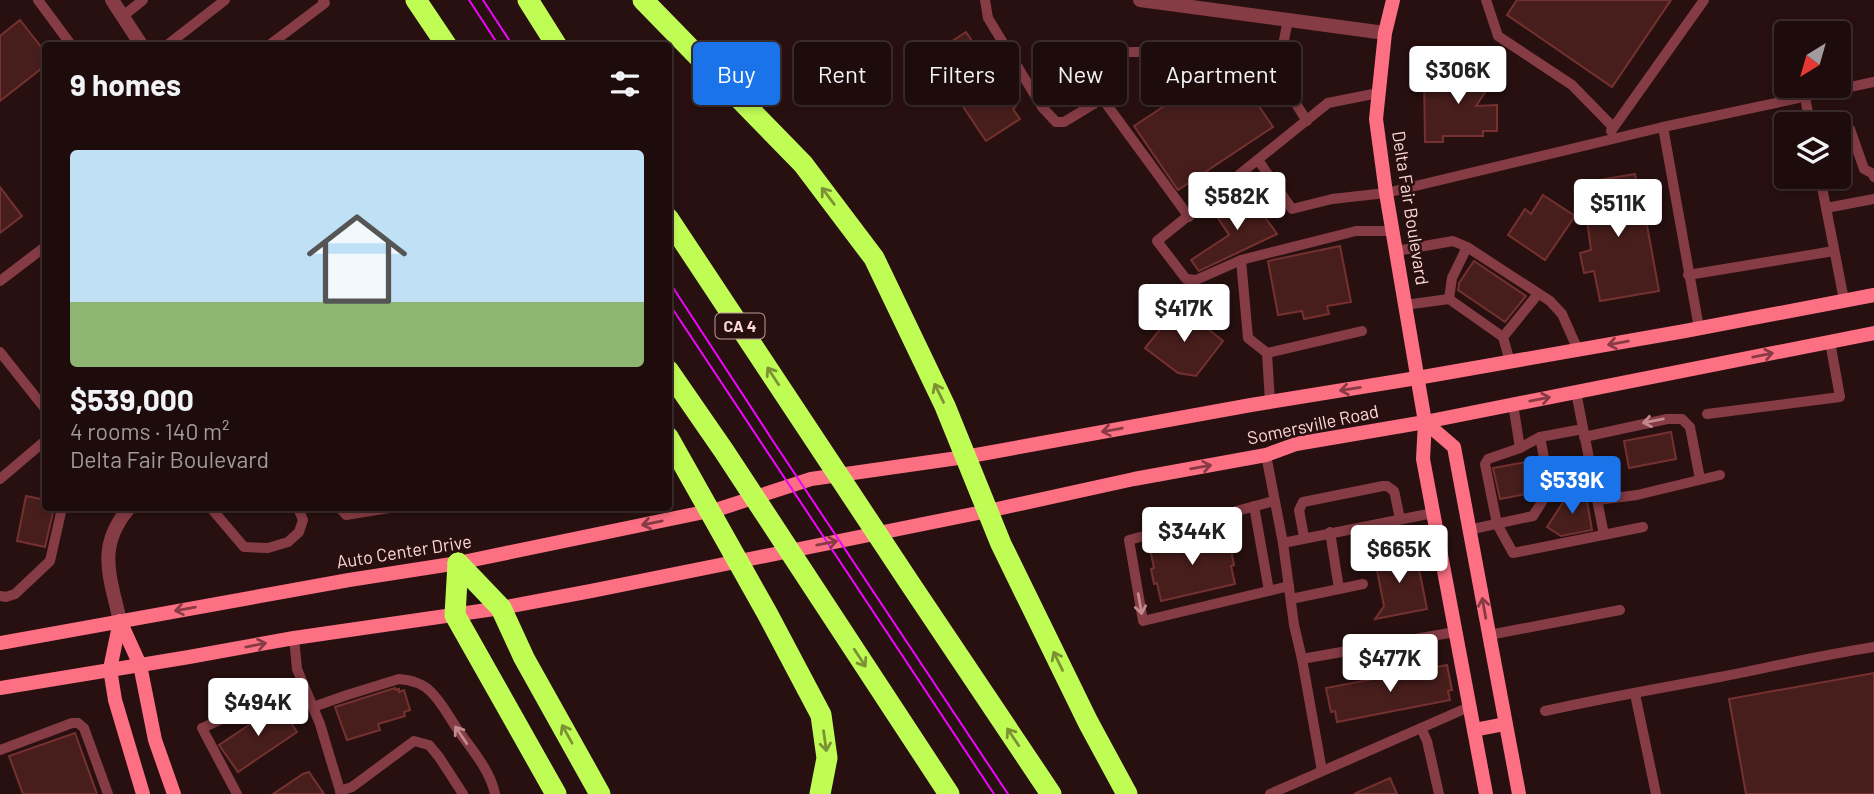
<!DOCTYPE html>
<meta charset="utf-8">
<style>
body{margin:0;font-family:Barlow,sans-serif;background:#261515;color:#f1f3f6;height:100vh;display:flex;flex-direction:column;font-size:26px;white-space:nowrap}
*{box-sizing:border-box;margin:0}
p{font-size:23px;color:#a19b9d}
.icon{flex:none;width:38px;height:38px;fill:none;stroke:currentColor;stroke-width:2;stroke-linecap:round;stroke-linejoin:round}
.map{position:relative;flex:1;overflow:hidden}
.panel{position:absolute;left:42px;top:42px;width:630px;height:469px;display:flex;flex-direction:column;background:#1e0c0c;border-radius:7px;box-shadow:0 4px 10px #0003,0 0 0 2px #3c2c2d}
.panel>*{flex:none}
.top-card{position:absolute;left:693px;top:42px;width:665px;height:63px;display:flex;gap:14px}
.needle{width:46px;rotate:217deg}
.controls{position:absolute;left:1774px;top:21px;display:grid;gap:14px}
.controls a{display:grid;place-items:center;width:77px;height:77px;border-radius:7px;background:#1e0c0c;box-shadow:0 4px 10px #0003,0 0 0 2px #3c2c2d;font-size:35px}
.price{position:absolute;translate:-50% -60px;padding:0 16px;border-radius:7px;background:#fff;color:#222;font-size:23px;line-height:46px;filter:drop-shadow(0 2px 4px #0008)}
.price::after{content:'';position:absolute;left:50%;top:42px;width:21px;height:16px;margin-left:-10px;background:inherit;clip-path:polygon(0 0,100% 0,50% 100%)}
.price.current{background:#1a73e8;color:#fff}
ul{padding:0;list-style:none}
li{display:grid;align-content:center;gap:14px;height:371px;padding:0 28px}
li span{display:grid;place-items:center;height:217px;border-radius:7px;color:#555}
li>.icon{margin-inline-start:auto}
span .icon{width:126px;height:126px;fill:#fffc;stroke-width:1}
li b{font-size:30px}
h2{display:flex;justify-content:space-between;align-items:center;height:84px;padding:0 28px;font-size:30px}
.pill{padding:0 24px;border-radius:7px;background:#1e0c0c;box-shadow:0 4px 10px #0003,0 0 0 2px #3c2c2d;font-size:24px;line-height:63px}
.pill.current{background:#1a73e8;color:#fff}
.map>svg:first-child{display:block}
.building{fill:#481e1c;stroke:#74312f;stroke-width:2}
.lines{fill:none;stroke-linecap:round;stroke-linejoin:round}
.lane{stroke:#863c45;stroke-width:10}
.street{stroke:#863c45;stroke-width:14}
.secondary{stroke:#fd7083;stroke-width:14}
.highway{stroke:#c0fd54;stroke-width:21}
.tram{stroke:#ed06fb;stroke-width:2}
.oneway{stroke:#7c9235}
.oneway2{stroke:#883b44}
.oneway3{stroke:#c28a8f}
.labels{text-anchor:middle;stroke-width:5;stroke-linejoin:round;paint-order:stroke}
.shield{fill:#281010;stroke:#be9b9d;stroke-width:2}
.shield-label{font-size:16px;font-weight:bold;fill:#fed7d9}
.street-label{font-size:18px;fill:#fed7d9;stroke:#281010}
</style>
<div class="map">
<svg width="1874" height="794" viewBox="0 0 1874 794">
<rect width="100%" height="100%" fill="#281010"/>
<g class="building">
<path d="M1517,0H1671L1612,87L1507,15Z"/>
<path d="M20,20L46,53V65L0,101V36Z"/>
<path d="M966,32L1016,106L1013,109L1020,119L986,141L929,56Z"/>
<path d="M1485,62L1499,71L1476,106L1497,105V131H1483V136H1443V142H1425L1424,76H1454L1467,89Z"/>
<path d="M1230,63L1273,127L1178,190L1134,126Z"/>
<path d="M1635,174L1642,209H1644L1659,291L1600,301L1594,271L1584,273L1580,253L1591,250L1582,183Z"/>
<path d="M0,187L22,216L0,233Z"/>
<path d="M1248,193L1277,234L1199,271L1191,260L1229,235L1216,215Z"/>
<path d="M1543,195L1575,216L1545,260L1508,235L1525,209L1531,214Z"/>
<path d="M1340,246L1351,302L1327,306L1329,314L1304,319L1302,311L1278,315L1268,261Z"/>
<path d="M1474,261L1526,296L1505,322L1458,290L1459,283Z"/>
<path d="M1179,306L1223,341L1196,376L1178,373L1145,348Z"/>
<path d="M1671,432L1676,459L1629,468L1624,441Z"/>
<path d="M1531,461L1537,492L1500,499L1493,468Z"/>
<path d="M1571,490L1587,501L1592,530L1561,536L1547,527Z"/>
<path d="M26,496L46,500V508H54L45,547L17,541Z"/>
<path d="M1223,533L1227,551L1231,550L1234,565L1231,566L1235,584L1161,601L1157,583L1154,584L1151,569L1154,568L1150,549Z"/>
<path d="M1405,549L1408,562L1419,569L1427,609L1375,619L1384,606L1374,555Z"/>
<path d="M1447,665L1452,690L1448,691L1450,700L1337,722L1335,711L1331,712L1326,688Z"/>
<path d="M1874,673V794H1746L1729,699Z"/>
<path d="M395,688L396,690L399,689V692L404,690L410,710L404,712L405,716L378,724L380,730L347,740L335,707Z"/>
<path d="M277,706H280L297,732L238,772L219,745Z"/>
<path d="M75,733L97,794H23L9,756Z"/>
<path d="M309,772L324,794H273L303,774Z"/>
<path d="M1390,778L1397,794H1354Z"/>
</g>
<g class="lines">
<g class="lane">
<path d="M38,0L72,46"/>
<path d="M985,0L988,18L1042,107L1056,122H1064L1102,99"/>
<path d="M1486,0L1498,36L1572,85L1613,127"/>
<path d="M123,16L143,0"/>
<path d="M166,46L225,0"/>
<path d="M268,46L325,3L323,0"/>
<path d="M1280,60L1288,20"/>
<path d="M1805,97L1810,124"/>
<path d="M1663,127L1699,328"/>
<path d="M1850,129L1864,169L1873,174L1874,177"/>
<path d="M1611,131L1704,0"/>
<path d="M1258,160L1292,209L1332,199L1386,193L1663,127L1874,82"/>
<path d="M1820,177L1844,300"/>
<path d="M1826,208L1874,199"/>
<path d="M1189,217L1069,53L1201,51L1280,60V79L1307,121"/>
<path d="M1396,251L1453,241L1467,247L1550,301L1562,314L1578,350"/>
<path d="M1241,260L1196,280L1186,279L1157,241L1328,103L1378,93"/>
<path d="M1688,275L1834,251"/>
<path d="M0,281L46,246"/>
<path d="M1449,299L1452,278L1467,247"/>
<path d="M1405,305L1449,299L1503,337L1510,362"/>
<path d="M1503,337L1538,294"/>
<path d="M0,352L46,410"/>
<path d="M1267,353L1248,338L1241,260L1356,231H1393"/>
<path d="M1576,392L1604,535"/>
<path d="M1270,402L1267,353L1362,331"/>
<path d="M1707,414L1840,397L1830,342"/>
<path d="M1540,437L1583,429"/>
<path d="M1584,437L1667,419H1682L1690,427L1700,479"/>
<path d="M1520,448L1488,459L1485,464L1497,524L1513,553L1643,527"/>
<path d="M1266,455L1283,543L1294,625L1302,659"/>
<path d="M0,479L46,440"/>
<path d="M1598,500L1637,495L1720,475"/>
<path d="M1274,501L1129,540L1143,621L1289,586"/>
<path d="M1254,506L1269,591"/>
<path d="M211,508L244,547L268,548L288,542L299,532L303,520L298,508"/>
<path d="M340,508L346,515L389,508"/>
<path d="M1468,530L1533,516L1550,489L1540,437L1520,448L1513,404"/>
<path d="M1330,532L1339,589"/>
<path d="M1304,537L1299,510L1303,502L1383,486H1387L1394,491L1395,495L1400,519"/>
<path d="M1283,543L1433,513"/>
<path d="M0,596L6,597L15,594L50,561L62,508"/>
<path d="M1291,599L1363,584"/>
<path d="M1489,635L1620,610"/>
<path d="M294,638L297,669L320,724L341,794"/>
<path d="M1635,694L1656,794"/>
<path d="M313,707L347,695L399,679C410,680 422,683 430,691C440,700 448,715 456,727C470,748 490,769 495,794"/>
<path d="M1545,711C1603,698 1661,688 1720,677C1771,667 1822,655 1874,647"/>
<path d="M1421,728L1427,741L1439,794"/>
<path d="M0,750L72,723H78L84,728L108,794"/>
<path d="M1322,771L1302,659L1455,632"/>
<path d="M340,791L352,787L414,741L429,745L439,757L463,794"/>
<path d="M237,794L202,728L270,698L310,702"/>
<path d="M1270,794L1469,707"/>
</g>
<g class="street">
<path d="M112,0L142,46"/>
<path d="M1140,0L1385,33"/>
<path d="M120,621C110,576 96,547 129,508"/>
</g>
<g class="secondary">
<path d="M1393,0L1385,33L1376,119L1386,193L1425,422L1423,459L1486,794"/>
<path d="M1425,422L1454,447L1519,794"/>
<path d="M120,621L140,665L155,740L174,794"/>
<path d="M120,621L110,669L115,700L143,794"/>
<path d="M0,643L349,580L458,563L719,509L811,479L965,457L1251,405L1417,378L1685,331L1874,295"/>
<path d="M0,688L189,657L294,638L501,608L591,591L988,511L1134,479L1266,455L1296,444L1425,422L1874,333"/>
<path d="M1474,730L1505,724"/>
</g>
<g class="highway">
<path d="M416,0L447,46"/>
<path d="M528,0L557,46"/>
<path d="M643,0L803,164L874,258L945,406L1001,544L1088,722L1127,794"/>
<path d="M668,218L909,582L1051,794"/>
<path d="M668,370L724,451L949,794"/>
<path d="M668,437L767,613L821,715L827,758L820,794"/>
<path d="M458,563L501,608L524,658L600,794"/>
<path d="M458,563L455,615L556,794"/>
</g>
<g class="tram">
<path d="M469,0L499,46"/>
<path d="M483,0L513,46"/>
<path d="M668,280L773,441L1008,794"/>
<path d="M668,302L994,794"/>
</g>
</g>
<defs><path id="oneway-shaft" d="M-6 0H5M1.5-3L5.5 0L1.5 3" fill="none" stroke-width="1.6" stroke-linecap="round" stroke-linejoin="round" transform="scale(1.75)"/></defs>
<g class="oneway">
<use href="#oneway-shaft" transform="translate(828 196) rotate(-127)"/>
<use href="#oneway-shaft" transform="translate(773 376) rotate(-123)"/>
<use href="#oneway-shaft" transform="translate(939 393) rotate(-116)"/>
<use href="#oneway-shaft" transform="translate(860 658) rotate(57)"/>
<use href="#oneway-shaft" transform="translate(1058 661) rotate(-116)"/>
<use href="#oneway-shaft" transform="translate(567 734) rotate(-119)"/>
<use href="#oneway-shaft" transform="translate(1013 737) rotate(-124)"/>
<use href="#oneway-shaft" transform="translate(825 741) rotate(82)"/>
</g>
<g class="oneway2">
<use href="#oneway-shaft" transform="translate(1618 343) rotate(170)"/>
<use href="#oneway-shaft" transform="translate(1763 355) rotate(-11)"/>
<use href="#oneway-shaft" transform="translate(1350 389) rotate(171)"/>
<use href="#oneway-shaft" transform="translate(1540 399) rotate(-11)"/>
<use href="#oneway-shaft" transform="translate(1112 430) rotate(170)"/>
<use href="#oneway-shaft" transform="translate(1201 467) rotate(-10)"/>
<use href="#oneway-shaft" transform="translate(652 523) rotate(168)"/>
<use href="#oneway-shaft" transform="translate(827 543) rotate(-11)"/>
<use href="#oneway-shaft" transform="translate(1484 608) rotate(-100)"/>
<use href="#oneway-shaft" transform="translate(185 609) rotate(170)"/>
<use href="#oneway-shaft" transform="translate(256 645) rotate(-11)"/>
</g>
<g class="oneway3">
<use href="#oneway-shaft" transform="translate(1653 421) rotate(169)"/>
<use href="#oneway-shaft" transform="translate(1140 604) rotate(80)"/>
<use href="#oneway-shaft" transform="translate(461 735) rotate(-124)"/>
</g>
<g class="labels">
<rect class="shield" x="715.5" y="313.5" width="49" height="25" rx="5"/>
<g class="shield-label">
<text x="740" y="332">CA 4</text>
</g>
<g class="street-label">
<text transform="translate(1410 208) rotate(81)" y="6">Delta Fair Boulevard</text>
<text transform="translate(1313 425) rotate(-12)" y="6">Somersville Road</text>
<text transform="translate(404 552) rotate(-9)" y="6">Auto Center Drive</text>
</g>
</g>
</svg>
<div class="controls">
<a><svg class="needle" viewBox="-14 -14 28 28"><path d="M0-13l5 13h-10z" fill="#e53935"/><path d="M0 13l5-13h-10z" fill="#a19b9d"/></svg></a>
<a><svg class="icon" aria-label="layers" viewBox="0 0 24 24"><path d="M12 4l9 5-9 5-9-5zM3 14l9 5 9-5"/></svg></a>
</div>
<b class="price" style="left:1458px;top:106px">$306K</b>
<b class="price" style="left:1237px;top:232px">$582K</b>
<b class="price" style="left:1618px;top:239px">$511K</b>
<b class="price" style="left:1184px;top:344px">$417K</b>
<b class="price current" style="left:1572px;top:516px">$539K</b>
<b class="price" style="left:1192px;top:567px">$344K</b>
<b class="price" style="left:1399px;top:585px">$665K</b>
<b class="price" style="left:1390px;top:694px">$477K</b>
<b class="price" style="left:258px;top:738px">$494K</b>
<div class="top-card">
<a class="pill current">Buy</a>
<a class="pill">Rent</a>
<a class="pill">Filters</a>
<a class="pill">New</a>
<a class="pill">Apartment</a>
</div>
<section class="panel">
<h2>9 homes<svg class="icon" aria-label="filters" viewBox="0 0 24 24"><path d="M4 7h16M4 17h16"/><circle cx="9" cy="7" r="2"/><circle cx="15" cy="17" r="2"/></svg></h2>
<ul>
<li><span style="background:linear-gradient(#bfe0f5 70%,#8fb573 0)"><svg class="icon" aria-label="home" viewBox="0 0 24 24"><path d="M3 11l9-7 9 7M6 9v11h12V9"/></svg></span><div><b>$539,000</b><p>4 rooms · 140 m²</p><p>Delta Fair Boulevard</p></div></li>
</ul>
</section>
</div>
